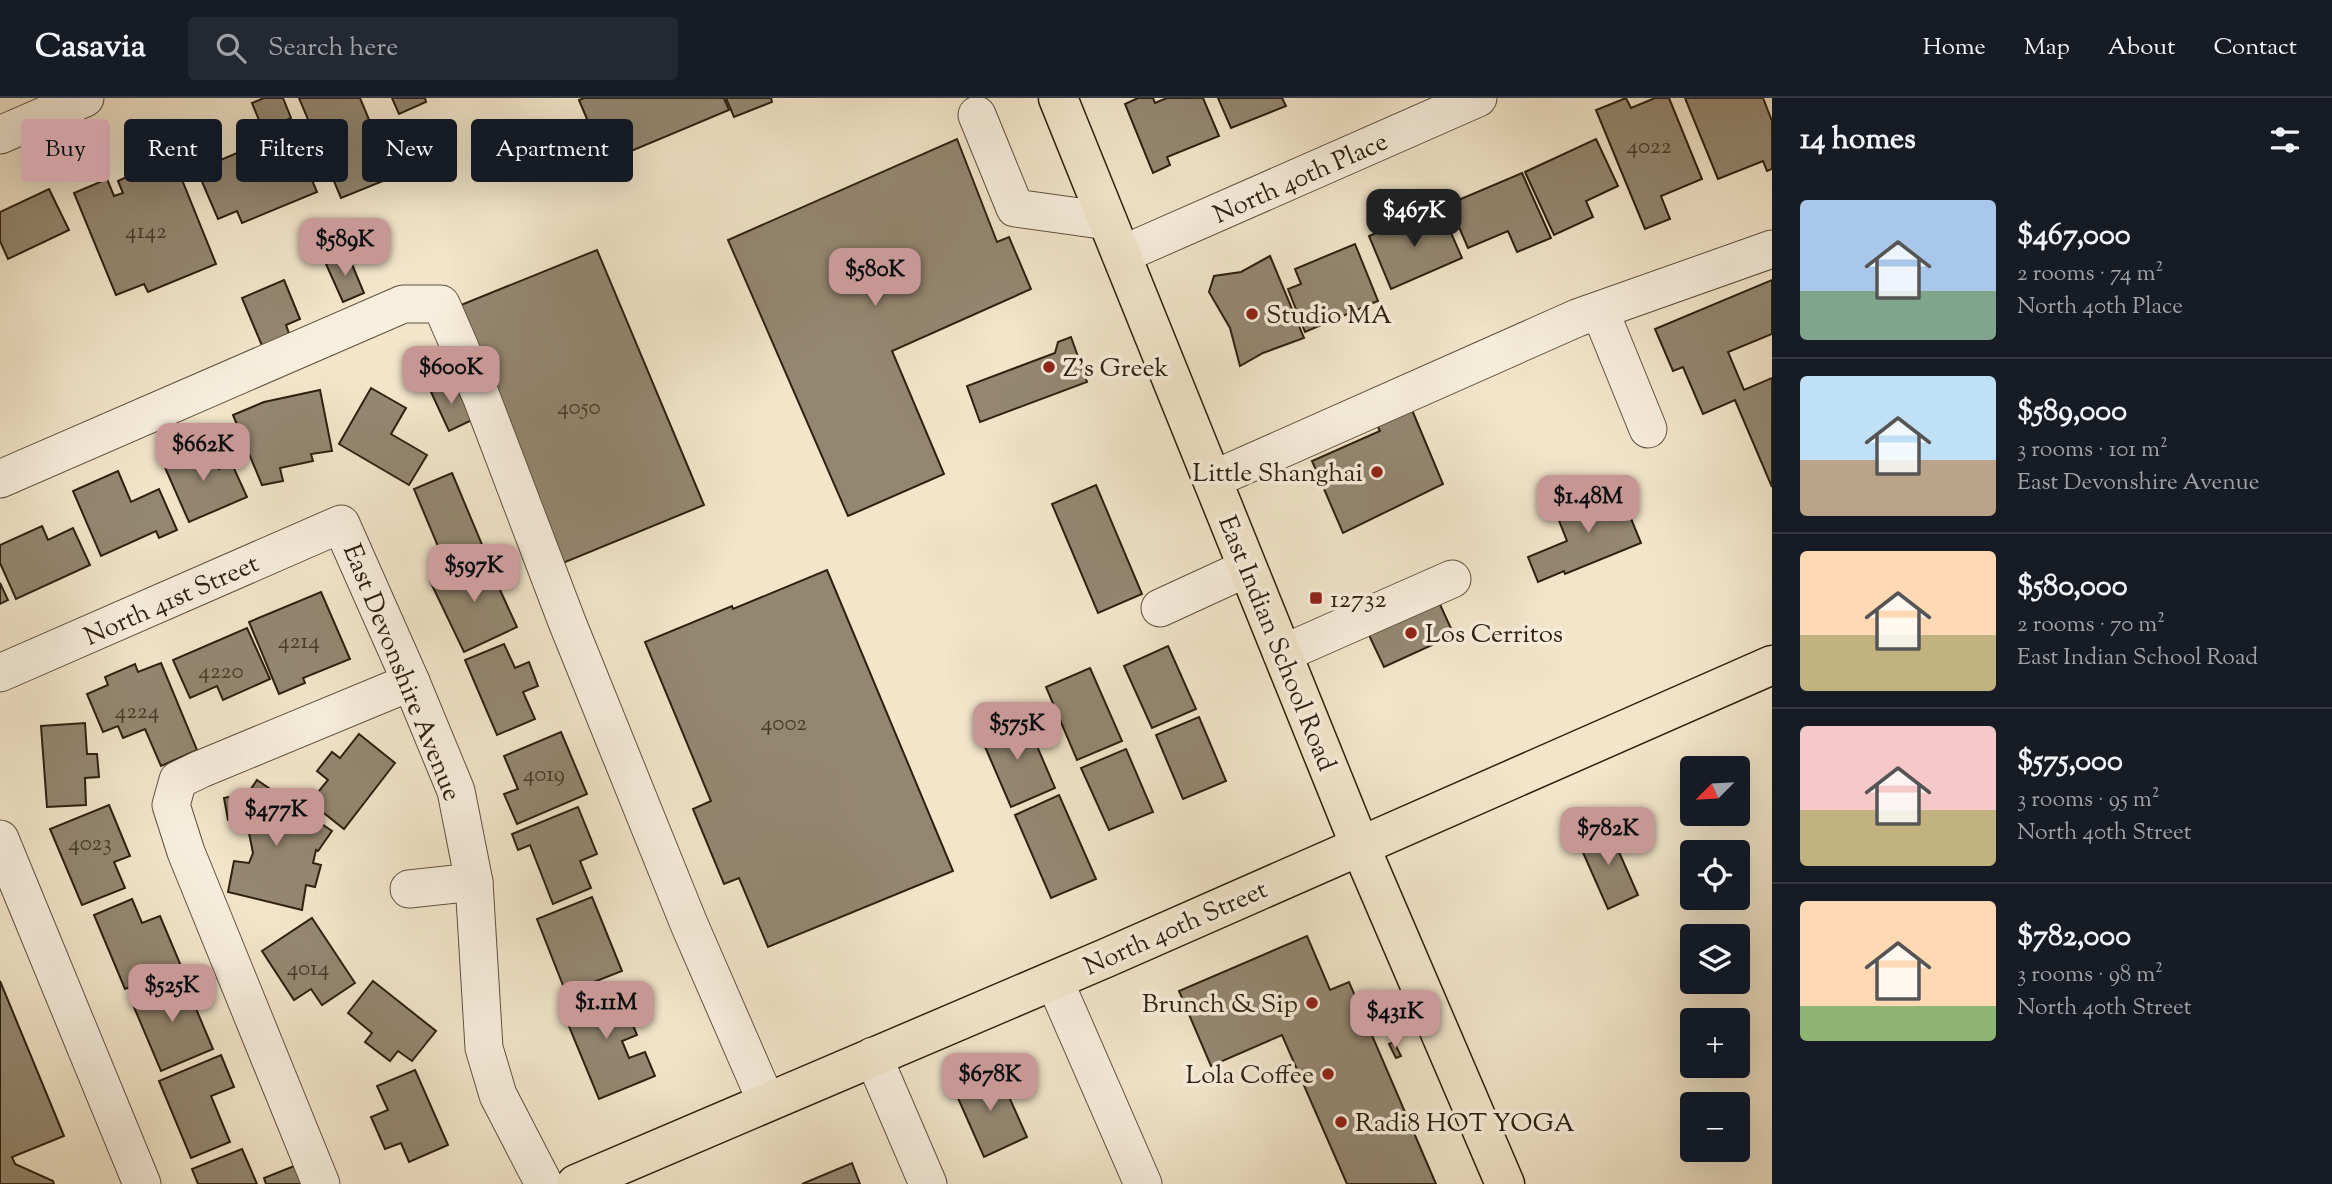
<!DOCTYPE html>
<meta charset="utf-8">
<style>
body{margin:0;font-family:"Sorts Mill Goudy",serif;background:#242831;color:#f1f3f6;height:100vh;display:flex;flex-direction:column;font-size:26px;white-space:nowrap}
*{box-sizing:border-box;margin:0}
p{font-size:23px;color:#9ea1a6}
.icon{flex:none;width:38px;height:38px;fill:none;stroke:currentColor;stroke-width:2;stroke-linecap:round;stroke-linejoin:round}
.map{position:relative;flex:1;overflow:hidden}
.panel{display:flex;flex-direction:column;background:#171b24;width:560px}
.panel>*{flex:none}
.top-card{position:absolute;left:21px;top:21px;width:665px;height:63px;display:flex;gap:14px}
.needle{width:46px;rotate:246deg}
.tools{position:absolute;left:1680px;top:658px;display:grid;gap:14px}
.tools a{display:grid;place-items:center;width:70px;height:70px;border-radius:7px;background:#171b24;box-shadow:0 7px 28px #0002;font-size:35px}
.price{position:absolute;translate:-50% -60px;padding:0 16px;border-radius:14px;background:#c59692;color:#111;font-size:23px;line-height:46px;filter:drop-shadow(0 2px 4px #0008)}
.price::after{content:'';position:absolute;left:50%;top:42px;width:21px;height:16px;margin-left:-10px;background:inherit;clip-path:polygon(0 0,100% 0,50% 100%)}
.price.selected{background:#222;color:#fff}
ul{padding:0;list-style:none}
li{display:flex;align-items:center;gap:21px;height:175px;padding:0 28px}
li+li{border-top:2px solid #363941}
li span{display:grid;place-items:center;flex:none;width:196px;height:140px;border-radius:7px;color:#555}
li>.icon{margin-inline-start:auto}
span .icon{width:84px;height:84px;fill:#fffc;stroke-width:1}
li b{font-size:30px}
h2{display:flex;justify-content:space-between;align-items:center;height:84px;padding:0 28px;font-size:30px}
.pill{padding:0 24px;border-radius:7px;background:#171b24;box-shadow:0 7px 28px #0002;font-size:24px;line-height:63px}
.pill.selected{background:#c59692;color:#111}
header{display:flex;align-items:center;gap:42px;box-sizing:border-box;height:98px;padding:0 35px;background:#171b24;border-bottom:2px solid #363941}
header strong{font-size:33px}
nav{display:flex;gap:38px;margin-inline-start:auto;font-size:24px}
.search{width:490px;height:63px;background:#242831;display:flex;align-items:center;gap:18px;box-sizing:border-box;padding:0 24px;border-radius:7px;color:#9ea1a6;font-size:26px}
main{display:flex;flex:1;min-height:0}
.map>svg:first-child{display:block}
.building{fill:#948771;stroke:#2e2110;stroke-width:2}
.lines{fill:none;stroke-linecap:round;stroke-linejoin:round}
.minor-casing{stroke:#5f523e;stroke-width:39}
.major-casing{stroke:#2e2110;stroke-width:41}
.minor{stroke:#f7eedd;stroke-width:37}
.major{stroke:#f2e5ca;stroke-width:38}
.poi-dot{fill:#8f2418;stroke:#f7eedd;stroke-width:2.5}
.labels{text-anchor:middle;stroke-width:7;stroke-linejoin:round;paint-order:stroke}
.number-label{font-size:23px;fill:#483a28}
.street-label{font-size:26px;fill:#2e2110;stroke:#f7eedd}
.poi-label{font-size:26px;fill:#2e2110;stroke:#f7eedd;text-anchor:start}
</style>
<header>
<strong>Casavia</strong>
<div class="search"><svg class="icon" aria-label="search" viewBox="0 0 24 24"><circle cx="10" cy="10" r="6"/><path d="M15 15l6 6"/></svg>Search here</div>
<nav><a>Home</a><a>Map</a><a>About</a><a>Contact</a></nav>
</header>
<main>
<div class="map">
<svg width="1772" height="1086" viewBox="0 0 1772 1086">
<rect width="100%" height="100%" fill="#f2e5ca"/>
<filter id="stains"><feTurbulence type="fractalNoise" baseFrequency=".00286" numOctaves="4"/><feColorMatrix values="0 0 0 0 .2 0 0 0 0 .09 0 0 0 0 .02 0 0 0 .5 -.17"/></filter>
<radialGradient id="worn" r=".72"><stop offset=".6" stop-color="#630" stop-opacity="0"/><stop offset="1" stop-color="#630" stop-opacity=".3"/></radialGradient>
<g class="building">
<path d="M264,0H283L291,20L263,32L252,5Z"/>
<path d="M299,0H360L393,79L341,100Z"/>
<path d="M392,0H425L426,4L399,16Z"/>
<path d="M584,0H724L729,12L605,64L579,2Z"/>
<path d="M726,0H771L772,4L734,19Z"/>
<path d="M1138,0H1153L1155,5L1167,0H1203L1219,38L1167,59L1170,67L1153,75L1125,6Z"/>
<path d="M1218,0H1282L1286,8L1231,30Z"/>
<path d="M1626,0L1631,10L1655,0H1669L1702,81L1661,98L1670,121L1645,131L1596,12Z"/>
<path d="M1685,0H1763L1772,23V71L1767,73L1763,63L1718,81Z"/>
<path d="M291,32L317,94L242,125L237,113L218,121L197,72Z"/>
<path d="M957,41L997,144L1009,139L1031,191L892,253L944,376L848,418L728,142Z"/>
<path d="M1596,41L1618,88L1586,103L1593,119L1554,137L1525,74Z"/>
<path d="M172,57L216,166L148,194L144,186L116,197L74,95L107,81L114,98L123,95L118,83L131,77L130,74Z"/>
<path d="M1522,75L1551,140L1517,154L1508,133L1468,150L1449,106Z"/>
<path d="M49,91L69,132L8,161L0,143V114Z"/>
<path d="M1425,114L1431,127L1445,121L1462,160L1391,191L1369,138Z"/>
<path d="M1355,146L1378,203L1305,234L1288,191L1301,186L1295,171Z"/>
<path d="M597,152L704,407L558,467L456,209Z"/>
<path d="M348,157L364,195L343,204L326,166Z"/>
<path d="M1270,158L1304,240L1263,255L1240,268L1230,230L1209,194L1214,178L1241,174Z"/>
<path d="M284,182L300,221L286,227L290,238L263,250L242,200Z"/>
<path d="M1772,182V236L1728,254L1744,292L1772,280V389L1735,302L1703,316L1683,269L1673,273L1655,231Z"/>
<path d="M1071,239L1087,284L980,324L967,288L1055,255L1058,244Z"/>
<path d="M454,283L472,322L449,333L431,294Z"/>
<path d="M371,290L406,310L391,336L427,357L409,387L339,346Z"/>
<path d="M320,292L332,353L311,356L313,363L280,370L283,383L262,387L233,317L264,304Z"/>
<path d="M1412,312L1443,386L1343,435L1312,363L1380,333L1377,327Z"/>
<path d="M187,343L191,351L165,364L161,356Z"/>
<path d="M209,346L219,371L232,366L247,399L189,424L163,365Z"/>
<path d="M118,373L131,404L159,391L177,432L159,440L156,433L101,458L73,393Z"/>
<path d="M452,375L483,449L445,465L414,391Z"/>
<path d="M1096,387L1142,496L1098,515L1052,406Z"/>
<path d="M1618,389L1641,445L1565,476L1564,473L1538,484L1528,459L1567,443L1556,415Z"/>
<path d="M42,428L48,442L73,430L90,467L16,501L0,465V447Z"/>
<path d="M484,457L517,529L464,554L430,483Z"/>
<path d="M827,472L953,773L768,849L739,780L724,786L693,711L711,703L645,544L732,508L733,511Z"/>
<path d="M0,485L8,502L0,506Z"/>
<path d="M321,494L350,561L303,580L305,585L279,596L249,524Z"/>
<path d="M1437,500L1454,537L1384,569L1367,533Z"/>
<path d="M247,530L270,581L223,602L217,588L190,600L173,562Z"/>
<path d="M504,546L515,570L529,564L538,588L523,594L535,621L497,637L465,562Z"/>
<path d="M1168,548L1196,611L1152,630L1124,568Z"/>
<path d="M161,565L197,652L161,668L145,631L123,640L118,628L103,634L87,596L108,587L105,579L135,566L138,574Z"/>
<path d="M1090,570L1122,643L1077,662L1046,589Z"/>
<path d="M1024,618L1055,690L1011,709L980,637Z"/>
<path d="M1199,619L1226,683L1183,701L1156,637Z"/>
<path d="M85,625L87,656H97L99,679L85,680L86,707L47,709L41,628Z"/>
<path d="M561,634L587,696L517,726L504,696L518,691L504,658Z"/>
<path d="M359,636L395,665L344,731L310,704L328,682L317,673L332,654L340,660Z"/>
<path d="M1126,651L1153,714L1109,732L1081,670Z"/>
<path d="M257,682L332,733L318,753L316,752L313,765L321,767L315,789L306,787L302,812L228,794L234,763L249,765L253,755L246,720L228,722L224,700L248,695Z"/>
<path d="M1059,697L1096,781L1051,800L1015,717Z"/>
<path d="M109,707L130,758L114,764L125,790L82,807L50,731Z"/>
<path d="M578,709L597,756L580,763L591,790L553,806L530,747L518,752L512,736Z"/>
<path d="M1607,727L1638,797L1608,811L1577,741Z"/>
<path d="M592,799L622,873L566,895L537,821Z"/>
<path d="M132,801L142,825L160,818L181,868L125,891L94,817Z"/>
<path d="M312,820L355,885L322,907L311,891L294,902L262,853Z"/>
<path d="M1307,838L1330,892L1349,884L1436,1086H1347L1282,937L1211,968L1179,893Z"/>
<path d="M183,880L213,951L161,973L131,902Z"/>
<path d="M0,883L64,1038L12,1059L15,1066L53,1083L54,1086H0Z"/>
<path d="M373,883L436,933L412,963L398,953L390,963L365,944L372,935L348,915Z"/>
<path d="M616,886L637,937L622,943L629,960L645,954L655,978L599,1001L561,909Z"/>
<path d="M1394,944L1401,958L1396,960L1389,946Z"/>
<path d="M221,957L234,989L211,998L230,1044L191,1060L159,983Z"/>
<path d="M415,972L448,1047L409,1064L401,1045L385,1051L371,1019L388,1012L377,988Z"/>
<path d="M997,972L1027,1039L984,1059L954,991Z"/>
<path d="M242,1051L257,1086H198L192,1071Z"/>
<path d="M852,1065L860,1086H802Z"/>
<path d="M299,1066L308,1086H266L264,1080Z"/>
</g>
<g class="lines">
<defs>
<g id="minor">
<path d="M977,17L1015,110L1108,123"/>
<path d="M0,37L85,0"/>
<path d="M1121,157L1478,0"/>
<path d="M1600,213L1648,331"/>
<path d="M0,381L403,206H441L481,298L567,524L689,826L766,1003"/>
<path d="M1212,382L1577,220L1772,151"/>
<path d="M1160,510L1247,470"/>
<path d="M1282,556L1452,481"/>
<path d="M0,575L341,426L411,584L456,693L474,784L484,950L498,997L544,1086"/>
<path d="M0,741L142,1086"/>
<path d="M409,791L474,784"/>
<path d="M1054,882L1143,1086"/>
<path d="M873,958L928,1086"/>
<path d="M321,1086L186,754L171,707L178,682L201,671L411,584"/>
</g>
<g id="major">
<path d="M1058,0L1360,748L1505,1086"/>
<path d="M576,1086L1106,860L1772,567"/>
</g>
</defs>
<use href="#minor" class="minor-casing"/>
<use href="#major" class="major-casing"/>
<use href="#minor" class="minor"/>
<use href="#major" class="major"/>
</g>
<g class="poi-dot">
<circle cx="1252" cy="216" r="7"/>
<circle cx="1049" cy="269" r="7"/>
<circle cx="1377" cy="374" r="7"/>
<rect x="1309" y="493" width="14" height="14" rx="3.5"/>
<circle cx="1411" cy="535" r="7"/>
<circle cx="1312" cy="905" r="7"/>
<circle cx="1328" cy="976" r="7"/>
<circle cx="1341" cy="1024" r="7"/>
</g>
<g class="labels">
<g class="number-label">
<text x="1649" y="55">4022</text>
<text x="146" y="140">4142</text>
<text x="579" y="316">4050</text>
<text x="299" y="550">4214</text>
<text x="221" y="580">4220</text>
<text x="137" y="620">4224</text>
<text x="784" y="632">4002</text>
<text x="544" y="683">4019</text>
<text x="90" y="752">4023</text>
<text x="308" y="877">4014</text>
</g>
<g class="street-label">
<text transform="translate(1300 79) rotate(-24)" y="9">North 40th Place</text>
<text transform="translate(171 501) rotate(-24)" y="9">North 41st Street</text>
<text transform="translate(1278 545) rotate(68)" y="9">East Indian School Road</text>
<text transform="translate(403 574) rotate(68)" y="9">East Devonshire Avenue</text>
<text transform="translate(1175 829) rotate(-24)" y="9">North 40th Street</text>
</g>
<g class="poi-label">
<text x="1266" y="225">Studio MA</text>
<text x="1063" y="278">Z's Greek</text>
<text x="1363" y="383" text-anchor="end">Little Shanghai</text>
<text x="1330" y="509">12732</text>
<text x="1425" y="544">Los Cerritos</text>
<text x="1298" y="914" text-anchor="end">Brunch &amp; Sip</text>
<text x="1314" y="985" text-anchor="end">Lola Coffee</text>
<text x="1355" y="1033">Radi8 HOT YOGA</text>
</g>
</g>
<rect width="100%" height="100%" filter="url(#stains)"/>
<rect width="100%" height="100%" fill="url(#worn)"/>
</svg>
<div class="tools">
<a><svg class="needle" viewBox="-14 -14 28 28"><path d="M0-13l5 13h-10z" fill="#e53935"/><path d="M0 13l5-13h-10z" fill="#9ea1a6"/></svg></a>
<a><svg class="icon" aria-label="locate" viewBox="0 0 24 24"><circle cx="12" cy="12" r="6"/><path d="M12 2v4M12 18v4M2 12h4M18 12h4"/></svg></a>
<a><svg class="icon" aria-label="layers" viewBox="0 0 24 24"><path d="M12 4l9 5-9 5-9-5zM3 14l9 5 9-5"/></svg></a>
<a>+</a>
<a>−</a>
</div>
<b class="price selected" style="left:1414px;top:151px">$467K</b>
<b class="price" style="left:345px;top:180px">$589K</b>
<b class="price" style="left:875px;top:210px">$580K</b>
<b class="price" style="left:451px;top:308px">$600K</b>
<b class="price" style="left:203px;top:385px">$662K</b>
<b class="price" style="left:1588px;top:437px">$1.48M</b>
<b class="price" style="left:474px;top:506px">$597K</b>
<b class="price" style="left:1017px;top:664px">$575K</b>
<b class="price" style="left:276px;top:750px">$477K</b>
<b class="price" style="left:1608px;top:769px">$782K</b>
<b class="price" style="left:172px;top:926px">$525K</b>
<b class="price" style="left:606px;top:943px">$1.11M</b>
<b class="price" style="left:1395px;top:952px">$431K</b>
<b class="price" style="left:990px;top:1015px">$678K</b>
<div class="top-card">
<a class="pill selected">Buy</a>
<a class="pill">Rent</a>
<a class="pill">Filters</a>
<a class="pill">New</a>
<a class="pill">Apartment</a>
</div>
</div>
<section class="panel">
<h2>14 homes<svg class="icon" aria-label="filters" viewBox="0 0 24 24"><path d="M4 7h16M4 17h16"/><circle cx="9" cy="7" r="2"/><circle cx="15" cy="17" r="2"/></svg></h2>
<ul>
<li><span style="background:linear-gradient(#a9c7e8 65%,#7fa58c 0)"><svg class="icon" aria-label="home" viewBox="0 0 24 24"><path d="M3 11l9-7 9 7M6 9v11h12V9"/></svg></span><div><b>$467,000</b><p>2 rooms · 74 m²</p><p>North 40th Place</p></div></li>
<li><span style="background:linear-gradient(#bfe0f5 60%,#b9a48a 0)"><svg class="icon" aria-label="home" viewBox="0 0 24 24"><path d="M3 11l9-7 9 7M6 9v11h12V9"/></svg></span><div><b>$589,000</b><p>3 rooms · 101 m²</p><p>East Devonshire Avenue</p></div></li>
<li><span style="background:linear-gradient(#ffd9b3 60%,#c2b280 0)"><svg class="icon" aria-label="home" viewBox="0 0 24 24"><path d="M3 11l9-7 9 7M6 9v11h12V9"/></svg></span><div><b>$580,000</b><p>2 rooms · 70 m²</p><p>East Indian School Road</p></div></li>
<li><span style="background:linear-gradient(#f6c9c9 60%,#c2b280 0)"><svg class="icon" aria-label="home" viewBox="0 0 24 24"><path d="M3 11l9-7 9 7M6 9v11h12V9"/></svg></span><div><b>$575,000</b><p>3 rooms · 95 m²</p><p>North 40th Street</p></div></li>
<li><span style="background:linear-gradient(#ffd9b3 75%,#8fb573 0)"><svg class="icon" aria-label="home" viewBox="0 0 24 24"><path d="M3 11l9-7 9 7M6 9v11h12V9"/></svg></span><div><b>$782,000</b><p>3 rooms · 98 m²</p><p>North 40th Street</p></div></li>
</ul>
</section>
</main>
